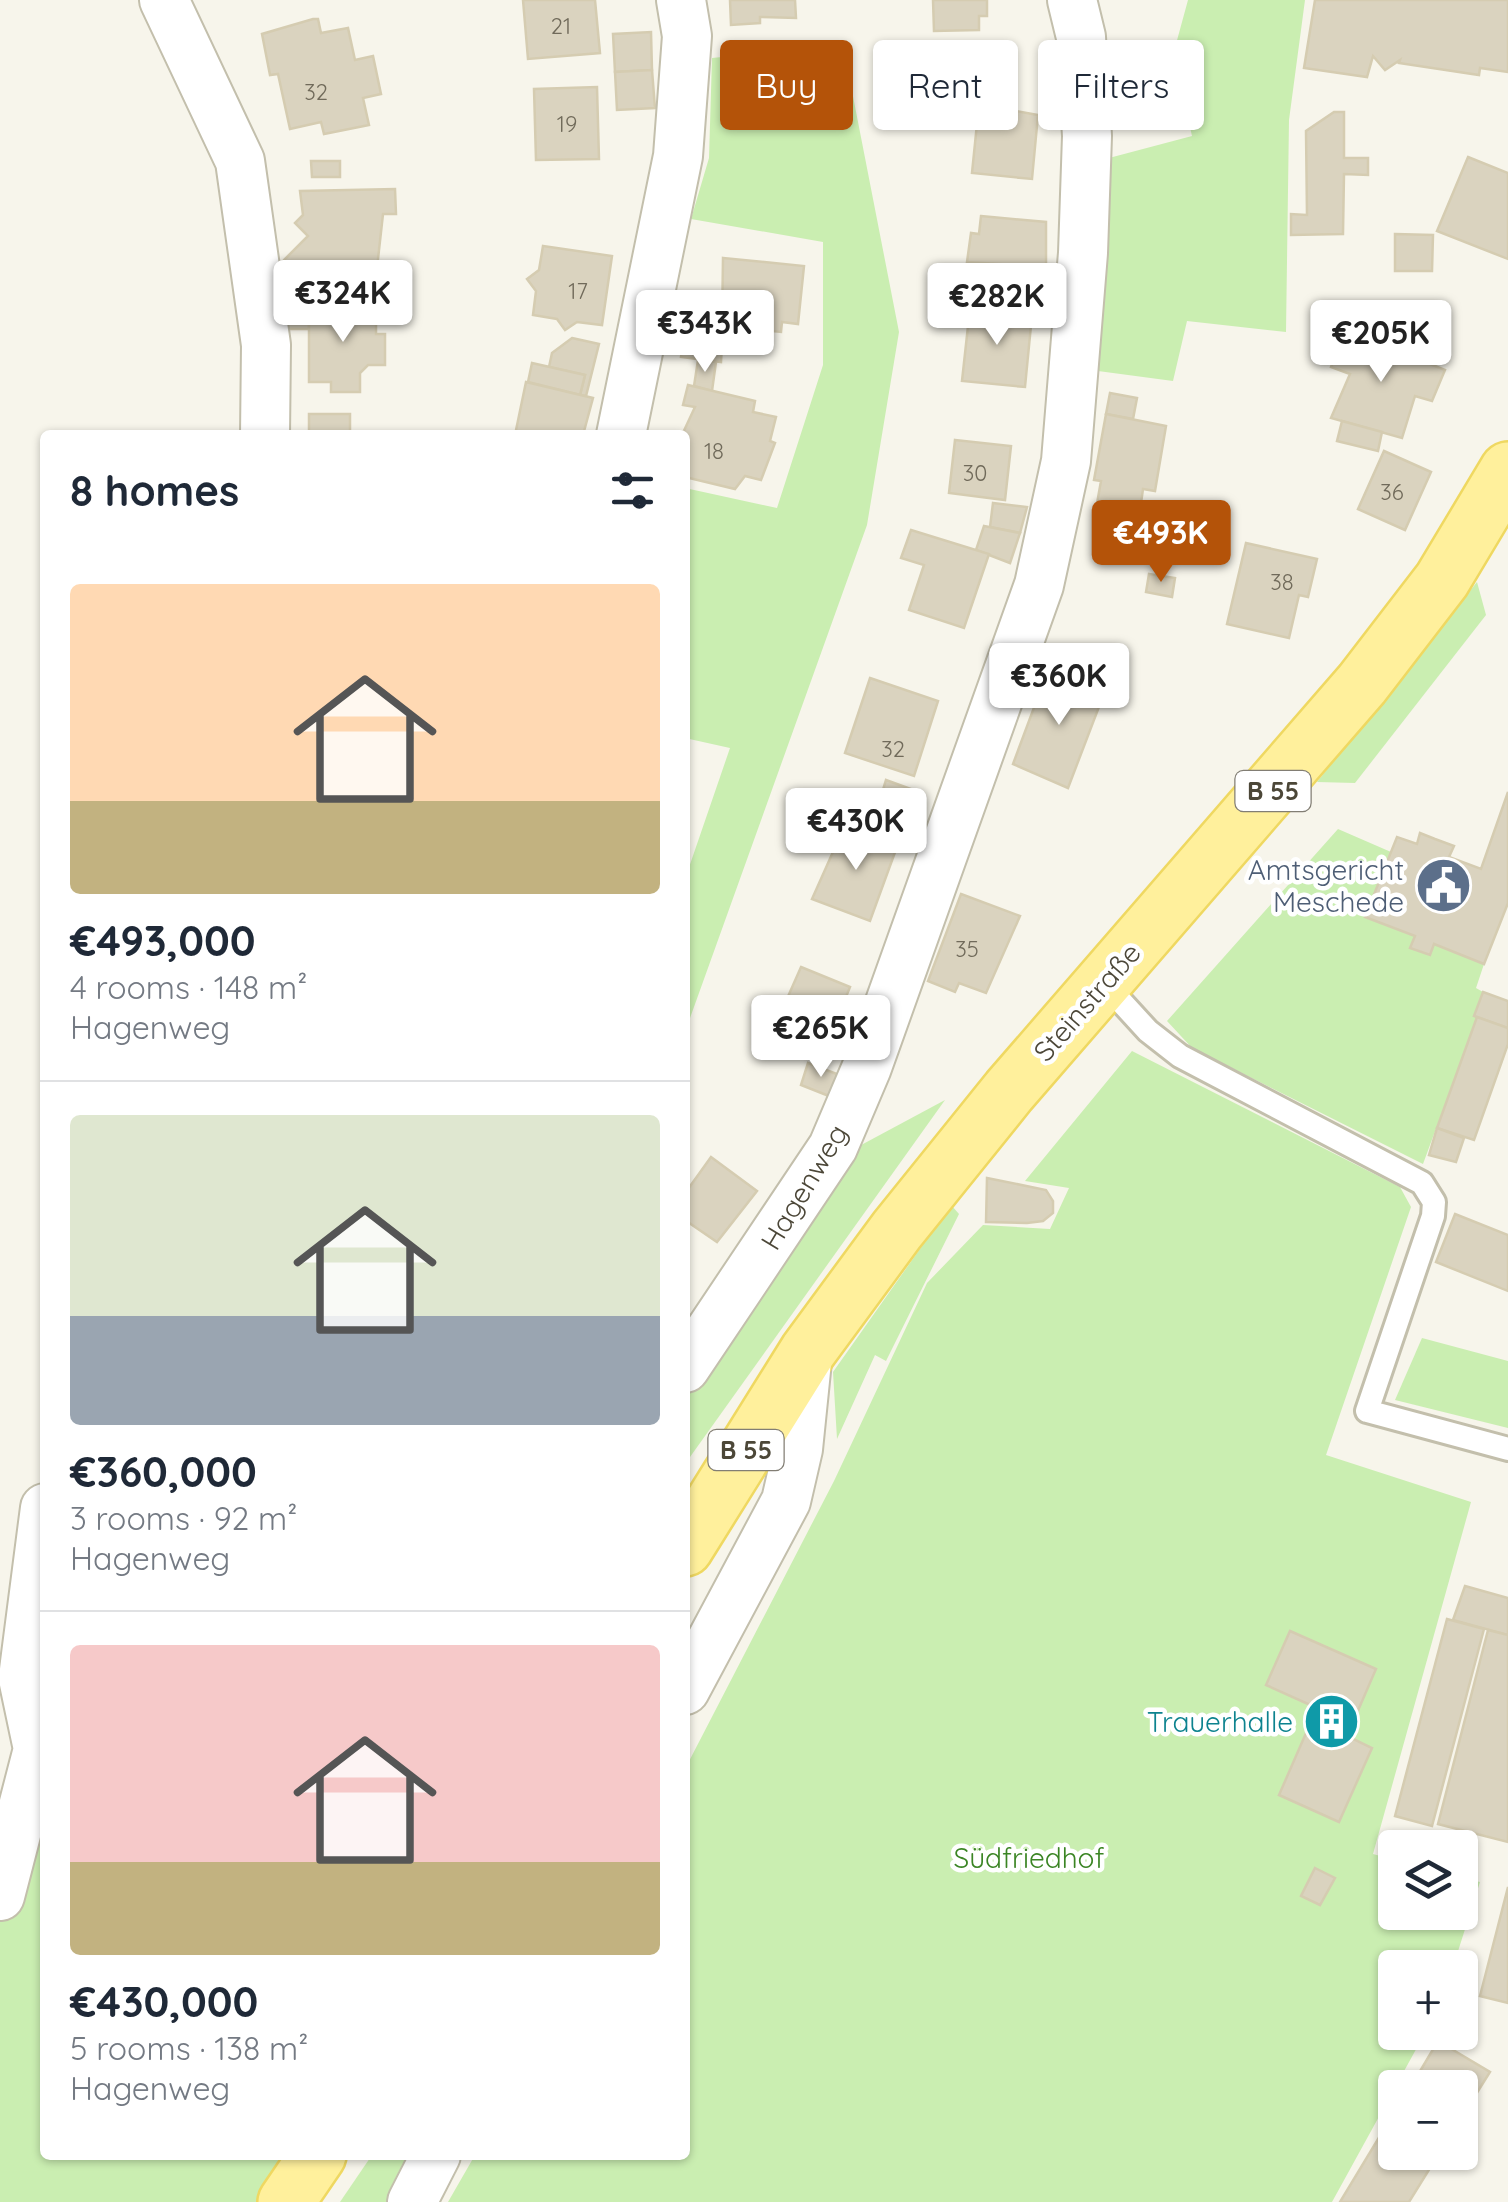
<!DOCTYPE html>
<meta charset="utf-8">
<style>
body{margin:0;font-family:Quicksand,sans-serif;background:#f2f2f3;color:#1f2937;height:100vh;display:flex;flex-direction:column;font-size:38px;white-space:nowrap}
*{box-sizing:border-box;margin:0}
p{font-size:32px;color:#747a83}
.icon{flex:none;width:55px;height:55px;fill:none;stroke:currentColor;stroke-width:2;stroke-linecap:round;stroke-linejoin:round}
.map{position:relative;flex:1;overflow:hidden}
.details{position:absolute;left:40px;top:430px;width:650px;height:1730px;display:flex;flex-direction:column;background:#fff;border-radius:10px;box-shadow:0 2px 8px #0004}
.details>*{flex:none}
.hud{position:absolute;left:720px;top:40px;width:638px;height:90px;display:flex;gap:20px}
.buttons{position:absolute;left:1378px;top:1830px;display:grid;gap:20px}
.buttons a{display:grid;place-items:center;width:100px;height:100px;border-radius:10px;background:#fff;box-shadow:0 2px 8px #0004;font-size:50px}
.price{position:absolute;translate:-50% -85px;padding:0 22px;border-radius:10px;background:#fff;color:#222;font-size:32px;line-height:65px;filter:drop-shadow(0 2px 5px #0008)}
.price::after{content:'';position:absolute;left:50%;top:60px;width:30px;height:22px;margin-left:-15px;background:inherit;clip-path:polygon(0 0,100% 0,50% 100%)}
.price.selected{background:#b45309;color:#fff}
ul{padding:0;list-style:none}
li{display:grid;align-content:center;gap:20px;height:530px;padding:0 30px}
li+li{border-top:2px solid #e0e1e3}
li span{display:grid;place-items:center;height:310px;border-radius:10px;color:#555}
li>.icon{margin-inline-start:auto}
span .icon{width:180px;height:180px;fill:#fffc;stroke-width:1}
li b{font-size:42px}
h2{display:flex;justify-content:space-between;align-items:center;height:120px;padding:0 30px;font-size:42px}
.pill{padding:0 35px;border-radius:10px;background:#fff;box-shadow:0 2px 8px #0004;font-size:35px;line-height:90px}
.pill.selected{background:#b45309;color:#fff}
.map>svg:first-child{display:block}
.green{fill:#caeeb1}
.building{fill:#dad3bf;stroke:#d5ccb1;stroke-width:2.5}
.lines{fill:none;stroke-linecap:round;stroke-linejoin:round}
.lane-casing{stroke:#c3bfac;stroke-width:28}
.street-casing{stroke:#c3bfac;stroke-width:52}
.primary-casing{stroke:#efd861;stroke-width:60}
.lane{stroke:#fff;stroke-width:22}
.street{stroke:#fff;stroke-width:48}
.primary{stroke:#fff09c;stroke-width:55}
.labels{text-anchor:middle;stroke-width:9;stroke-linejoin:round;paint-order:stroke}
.number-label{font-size:22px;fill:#706a5a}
.shield{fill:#fff;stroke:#827e74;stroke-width:2.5}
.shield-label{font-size:25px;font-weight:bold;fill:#4c4738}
.service-label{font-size:28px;fill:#4e5e75;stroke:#fff;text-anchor:end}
.street-label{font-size:28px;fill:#4c4738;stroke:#fff}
.culture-label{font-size:28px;fill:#0d838f;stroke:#fff;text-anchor:end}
.park-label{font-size:28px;fill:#3b8524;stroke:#fff}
</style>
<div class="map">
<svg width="1508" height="2202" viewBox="0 0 1508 2202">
<rect width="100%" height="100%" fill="#f7f5eb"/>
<g class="green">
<path d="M1188,0H1305L1289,120L1286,332L1187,321L1173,381L1083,369L1109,158L1192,136L1173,55Z"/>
<path d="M843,45L899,332L867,525L685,1032V879L730,748L685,738V488L777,508L823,365V242L691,219L709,158L712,58Z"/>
<path d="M1477,582L1486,615L1355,783L1317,782Z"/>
<path d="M1338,829L1391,852L1366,918L1415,936L1411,947L1429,955L1434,944L1484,964L1476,988L1483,992L1474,1015L1477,1017L1423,1164L1192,1048L1167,1021Z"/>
<path d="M1132,1051L1400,1187L1411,1207L1326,1455L1471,1502L1373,1854L1395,1860V1912H1460V1877L1480,1882L1453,1967L1395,1968V2032L1425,2033L1332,2202H448L475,2155H685V1769L834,1481L927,1283L983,1225L1050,1229L1069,1188L1025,1181Z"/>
<path d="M945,1100L685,1464V1394L850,1151Z"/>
<path d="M951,1205L959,1214L886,1361L875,1355L837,1439L833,1372Z"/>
<path d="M1422,1338L1508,1361V1428L1395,1400Z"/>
<path d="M45,1841V2155H290L260,2202H0V1846Z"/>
<path d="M372,2155H415L391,2202H340Z"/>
</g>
<g class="building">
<path d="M523,0H595L600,53L528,59Z"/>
<path d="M730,0H795L796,18L760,17V23L731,25Z"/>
<path d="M933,0H987V16H979V30L934,31Z"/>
<path d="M1315,0H1508V72L1480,68L1479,75L1399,63L1400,60L1385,70L1373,56L1367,77L1304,68Z"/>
<path d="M313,19H318L321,33L348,28L355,60L373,56L381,94L363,98L369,125L324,134L321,122L290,129L278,74L270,75L262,34Z"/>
<path d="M651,32L652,70L615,72L613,34Z"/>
<path d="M927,43L928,59L912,60L911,44Z"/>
<path d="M652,70L655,108L617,110L615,72Z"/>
<path d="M597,87L599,159L536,160L534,89Z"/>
<path d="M979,104L1038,115L1032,179L972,173Z"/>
<path d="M1334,112H1344V158H1368V175L1344,174L1343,234L1291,235V214L1307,215L1306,131Z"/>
<path d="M1468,157L1508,173V259L1437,231Z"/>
<path d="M311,161H340V177H312Z"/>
<path d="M395,189L396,214H383L377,268H341L340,286L284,288V260L308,236L295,223L303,215L300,191Z"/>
<path d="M981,216L1046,222V267L967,262L971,233L979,234Z"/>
<path d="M1395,234L1433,235L1432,271H1395Z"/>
<path d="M543,246L612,256L602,325L577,322L565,330L557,319L533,315L536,291L527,279L539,270Z"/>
<path d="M723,258L804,266L798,324L782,322L781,332L722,326Z"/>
<path d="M1016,272L1051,276L1048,298L1013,294Z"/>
<path d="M284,288H318V306L309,307V329H284Z"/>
<path d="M318,306H376V334H385V365H368L360,373V392H331V382H309V307Z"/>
<path d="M688,308L724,312L721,362L681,357Z"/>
<path d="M970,308L1032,315L1025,387L962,381Z"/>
<path d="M1343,336L1373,341L1445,370L1432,401L1415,396L1402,438L1331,418L1350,374L1331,367Z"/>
<path d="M572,338L599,344L586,396L580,395L585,375L549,367L552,353Z"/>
<path d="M698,360L716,362L712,391L694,386Z"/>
<path d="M532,363L585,375L580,395L528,382Z"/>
<path d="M526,382L593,398L583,435H515Z"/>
<path d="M688,385L755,401L753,412L776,417L770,441L775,443L761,480L745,476L735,489L685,477L682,435L695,407L683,405Z"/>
<path d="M1110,393L1137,398L1133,419L1106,414Z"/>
<path d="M309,414H350V433L391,435H309Z"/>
<path d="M1106,414L1166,426L1155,491L1143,489L1139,517L1096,509L1101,481L1094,480Z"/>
<path d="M1342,421L1382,432L1378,451L1337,441Z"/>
<path d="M955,440L1011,446L1005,500L949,493Z"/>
<path d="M1384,451L1431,472L1405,530L1358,509Z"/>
<path d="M993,503L1027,507L1020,533L990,527Z"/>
<path d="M984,526L1020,533L1010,563L976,550Z"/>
<path d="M911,530L989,554L964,628L909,610L924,565L901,558Z"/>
<path d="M1246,543L1317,559L1308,597L1299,595L1289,638L1227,624Z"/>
<path d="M1149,574L1175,578L1172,597L1146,592Z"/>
<path d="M1048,670L1105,691L1068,788L1013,764Z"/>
<path d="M870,678L938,701L914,776L845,753Z"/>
<path d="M886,780L919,792L911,814L879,803Z"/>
<path d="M1508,792V903L1484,964L1434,944L1430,955L1410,948L1415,936L1365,917L1397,837L1417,844L1420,833L1435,839L1454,846L1449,857L1481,869Z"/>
<path d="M879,803L912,814L905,835L871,823Z"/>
<path d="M845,825L898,844L870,921L812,899Z"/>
<path d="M961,894L1020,916L986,993L959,983L955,992L928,981Z"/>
<path d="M801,967L850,987L835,1024L842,1026L832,1050L775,1026Z"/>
<path d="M1483,992L1508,1001V1028L1474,1016Z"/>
<path d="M1477,1017L1508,1028V1044L1474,1140L1437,1128Z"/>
<path d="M808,1063L842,1076L834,1098L801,1085Z"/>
<path d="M1437,1128L1464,1138L1456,1162L1429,1155Z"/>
<path d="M711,1157L757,1191L717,1242L685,1220L686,1192Z"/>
<path d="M987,1178L1046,1190L1053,1201V1213L1043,1221L1027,1223L986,1222Z"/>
<path d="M1455,1214L1508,1235V1291L1436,1262Z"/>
<path d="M1465,1586L1508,1598V1635L1453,1620Z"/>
<path d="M1447,1619L1484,1629L1432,1826L1395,1816Z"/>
<path d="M1488,1630L1508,1635V1842L1438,1824Z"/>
<path d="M1290,1631L1376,1669L1347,1736L1372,1748L1339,1822L1279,1795L1317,1708L1266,1685Z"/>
<path d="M1315,1868L1335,1878L1320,1905L1301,1896Z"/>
<path d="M1508,1887V2003L1480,1996Z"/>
<path d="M1438,2041L1490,2072L1460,2120V2088H1410Z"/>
<path d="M1395,2111V2152H1440L1409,2202H1340Z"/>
</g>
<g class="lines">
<defs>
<path id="lane" d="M1104,983L1148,1031L1180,1056L1422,1183L1434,1202L1433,1216L1367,1411L1508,1449"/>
<g id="street">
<path d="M164,0L240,161L266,345L265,435"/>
<path d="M621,435L678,156L687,36L681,0"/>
<path d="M685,1368L833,1147L867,1067L1039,585L1066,461L1083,253L1087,136L1081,37L1072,0"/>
<path d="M685,1690L786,1501L798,1449L808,1351"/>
<path d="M0,1896L38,1749L23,1678L45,1508"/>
<path d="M412,2202L436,2155"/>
</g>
<g id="primary">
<path d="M685,1548L808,1351L897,1230L1009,1091L1362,684L1442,580L1508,470"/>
<path d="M286,2202L318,2155"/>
</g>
</defs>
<use href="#lane" class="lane-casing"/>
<use href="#street" class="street-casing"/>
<use href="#primary" class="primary-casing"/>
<use href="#lane" class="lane"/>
<use href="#street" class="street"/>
<use href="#primary" class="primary"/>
</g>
<defs>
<symbol id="civic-disc" viewBox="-11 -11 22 22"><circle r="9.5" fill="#5c6f8a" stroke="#fff"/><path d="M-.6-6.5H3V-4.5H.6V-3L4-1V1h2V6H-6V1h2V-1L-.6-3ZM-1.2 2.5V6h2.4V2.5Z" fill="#fff"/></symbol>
<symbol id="building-disc" viewBox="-11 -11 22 22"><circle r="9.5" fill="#0f9aa8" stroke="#fff"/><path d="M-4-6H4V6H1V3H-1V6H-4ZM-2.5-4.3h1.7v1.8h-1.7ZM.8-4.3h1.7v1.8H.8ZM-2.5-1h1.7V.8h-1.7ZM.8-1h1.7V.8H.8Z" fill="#fff"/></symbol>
</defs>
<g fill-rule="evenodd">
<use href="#civic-disc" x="1412" y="854" width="63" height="63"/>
<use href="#building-disc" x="1300" y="1690" width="63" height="63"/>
</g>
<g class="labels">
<g class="number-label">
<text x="561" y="34">21</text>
<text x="316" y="100">32</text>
<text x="567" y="132">19</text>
<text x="578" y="299">17</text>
<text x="714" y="459">18</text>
<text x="975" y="481">30</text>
<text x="1392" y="500">36</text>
<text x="1282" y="590">38</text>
<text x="893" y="757">32</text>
<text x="967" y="957">35</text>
</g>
<g class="shield">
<rect x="1235.5" y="771" width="75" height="40" rx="8"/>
<rect x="708.5" y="1430" width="75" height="40" rx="8"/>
</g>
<g class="shield-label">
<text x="1273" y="800">B 55</text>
<text x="746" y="1459">B 55</text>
</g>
<g class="service-label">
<text x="1404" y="880">Amtsgericht<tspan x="1404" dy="32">Meschede</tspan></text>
</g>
<g class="street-label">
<text transform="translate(1087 1002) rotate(-49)" y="10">Steinstraße</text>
<text transform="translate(804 1187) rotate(-59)" y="10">Hagenweg</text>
</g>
<g class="culture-label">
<text x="1293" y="1732">Trauerhalle</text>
</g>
<g class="park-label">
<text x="1029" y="1868">Südfriedhof</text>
</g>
</g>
</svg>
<div class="buttons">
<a><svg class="icon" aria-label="layers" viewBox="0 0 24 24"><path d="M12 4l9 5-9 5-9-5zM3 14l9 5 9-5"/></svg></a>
<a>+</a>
<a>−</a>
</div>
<b class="price" style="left:343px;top:345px">€324K</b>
<b class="price" style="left:997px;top:348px">€282K</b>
<b class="price" style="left:705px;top:375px">€343K</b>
<b class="price" style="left:1381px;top:385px">€205K</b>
<b class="price selected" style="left:1161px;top:585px">€493K</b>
<b class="price" style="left:1059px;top:728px">€360K</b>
<b class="price" style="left:856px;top:873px">€430K</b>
<b class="price" style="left:821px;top:1080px">€265K</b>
<div class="hud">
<a class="pill selected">Buy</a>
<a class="pill">Rent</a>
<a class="pill">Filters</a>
</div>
<section class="details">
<h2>8 homes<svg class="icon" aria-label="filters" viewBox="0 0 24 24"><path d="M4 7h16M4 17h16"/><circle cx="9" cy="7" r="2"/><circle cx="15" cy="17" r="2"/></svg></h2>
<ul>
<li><span style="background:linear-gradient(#ffd9b3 70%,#c2b280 0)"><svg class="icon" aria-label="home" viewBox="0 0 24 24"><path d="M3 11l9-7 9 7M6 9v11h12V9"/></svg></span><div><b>€493,000</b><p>4 rooms · 148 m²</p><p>Hagenweg</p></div></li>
<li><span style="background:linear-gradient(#dfe7d0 65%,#9aa5b1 0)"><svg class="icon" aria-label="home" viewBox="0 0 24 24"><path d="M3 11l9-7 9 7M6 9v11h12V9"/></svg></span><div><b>€360,000</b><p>3 rooms · 92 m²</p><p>Hagenweg</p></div></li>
<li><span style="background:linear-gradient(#f6c9c9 70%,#c2b280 0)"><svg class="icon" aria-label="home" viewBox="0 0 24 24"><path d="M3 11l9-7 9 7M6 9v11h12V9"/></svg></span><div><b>€430,000</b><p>5 rooms · 138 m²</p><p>Hagenweg</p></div></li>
</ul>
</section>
</div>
